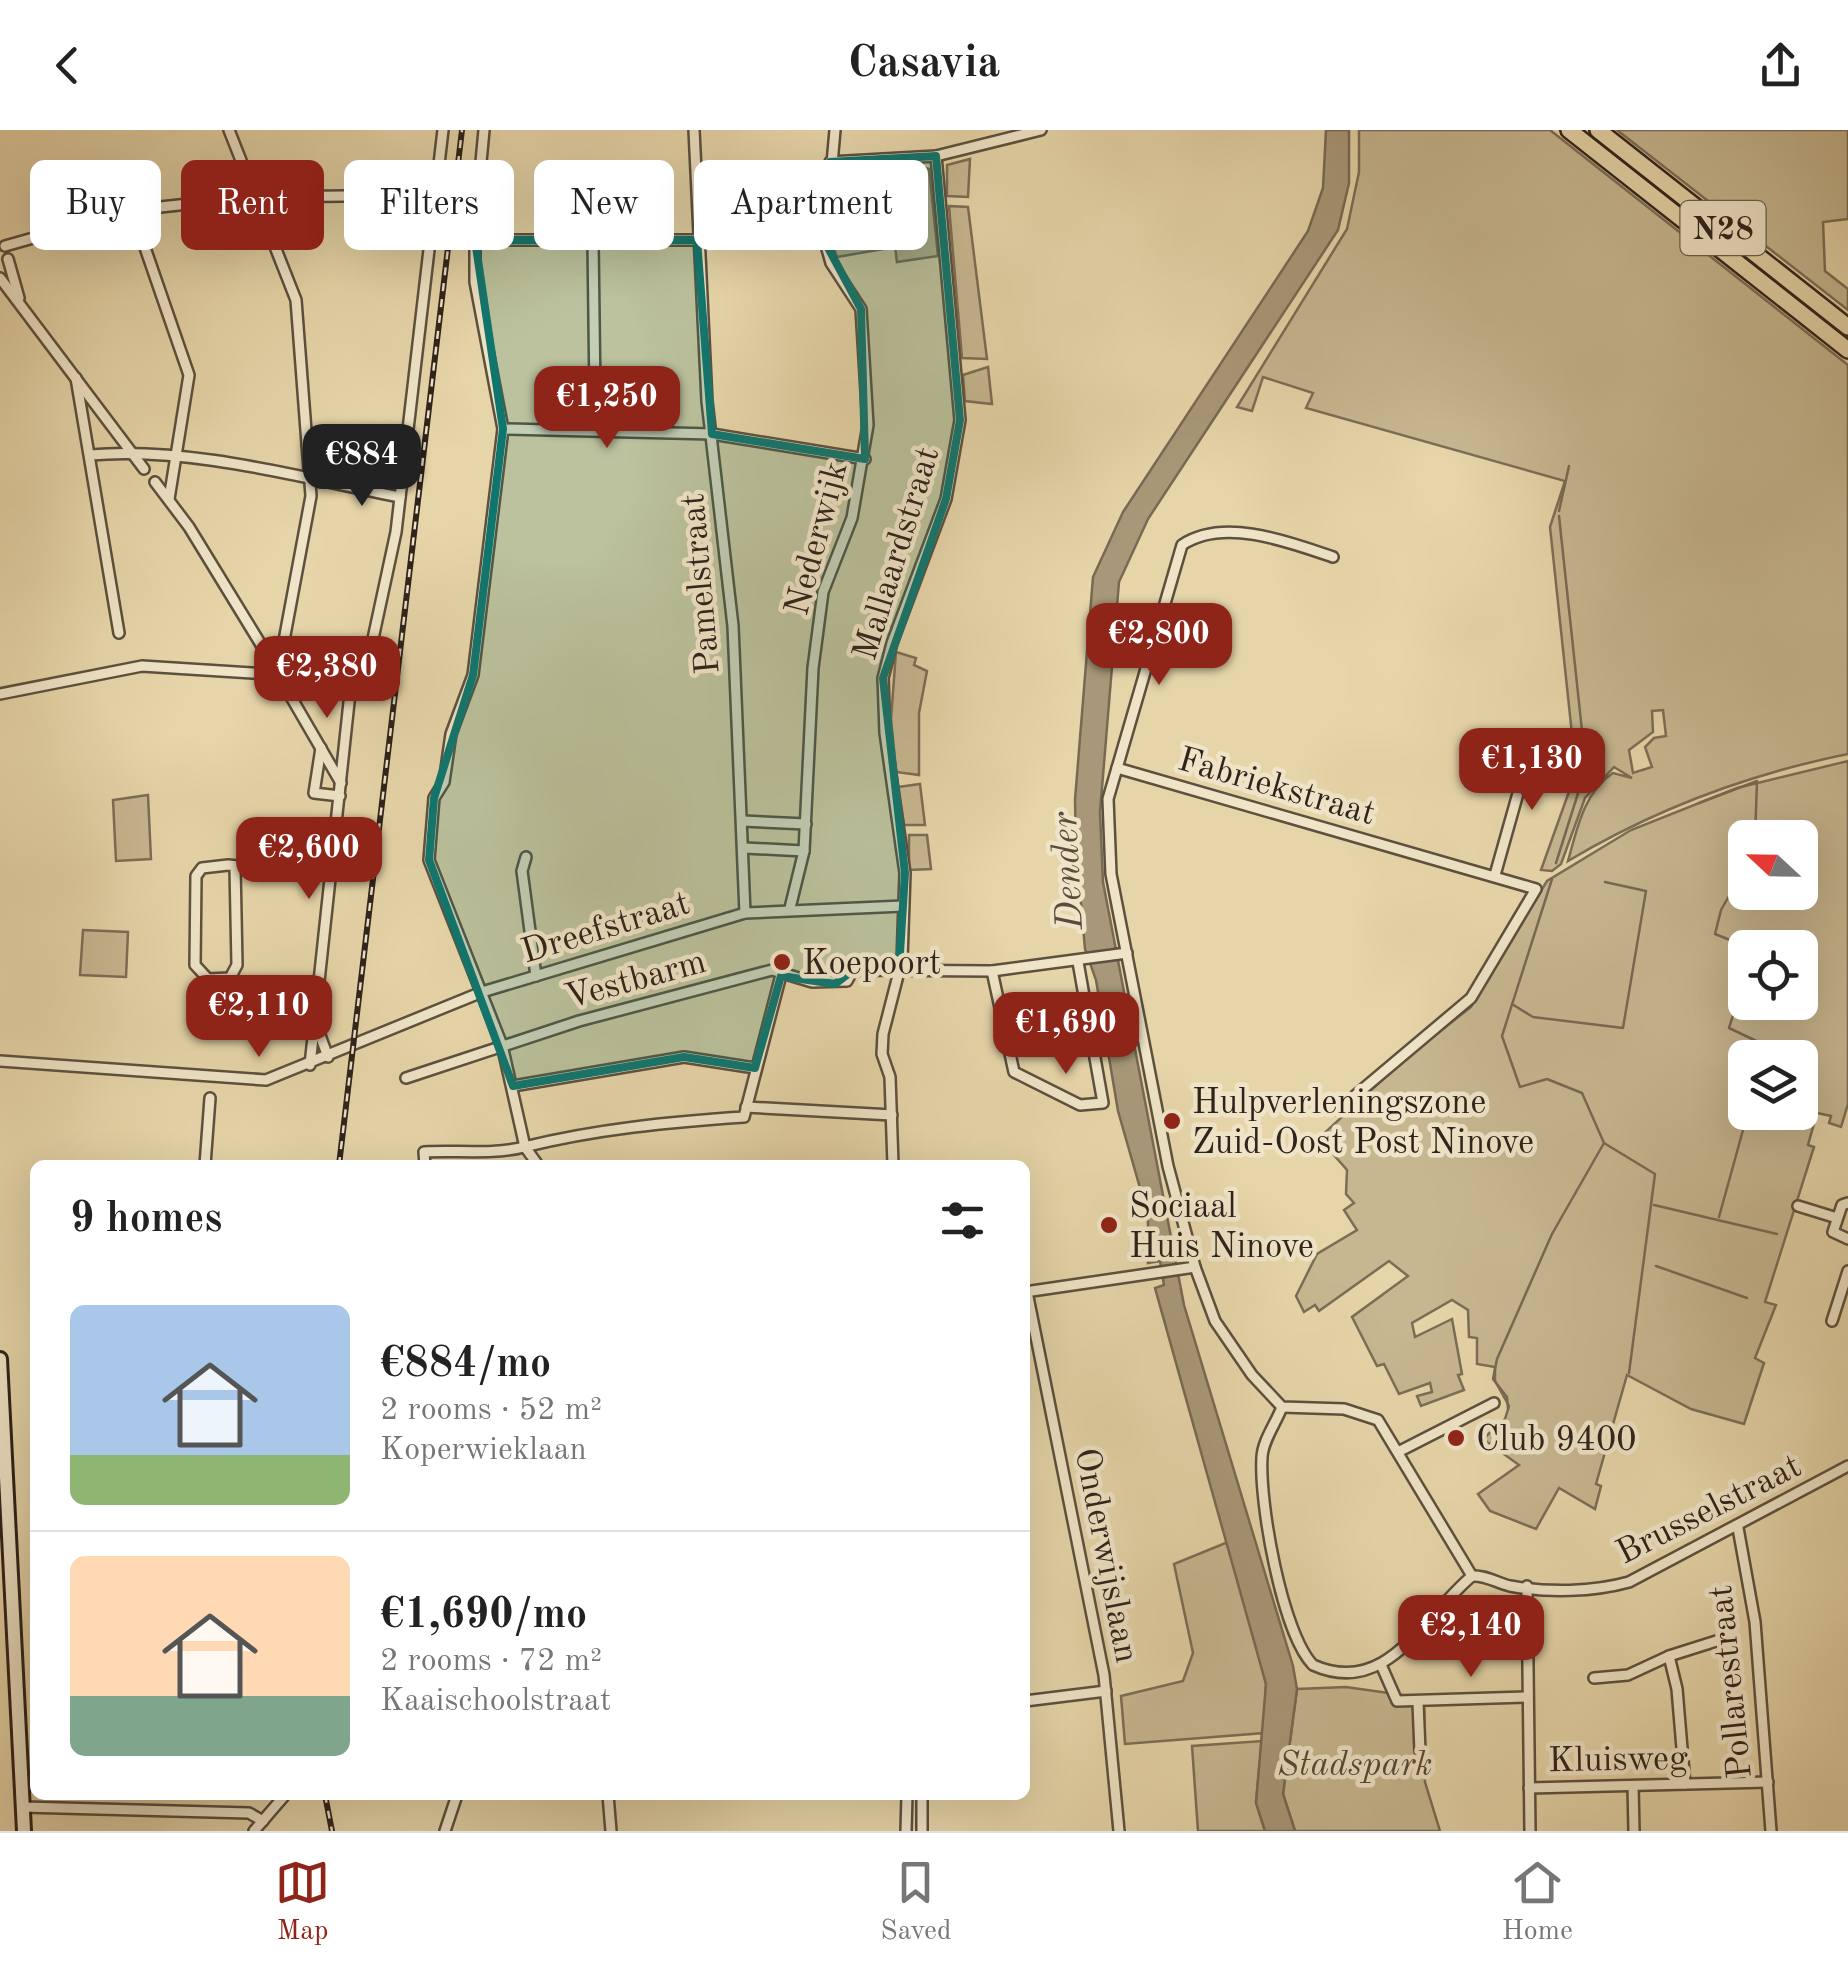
<!DOCTYPE html>
<meta charset="utf-8">
<style>
body{margin:0;font-family:"Old Standard TT",serif;background:#f2f2f2;color:#222;height:100vh;display:flex;flex-direction:column;font-size:38px;white-space:nowrap}
*{box-sizing:border-box;margin:0}
p{font-size:32px;color:#767676}
.icon{flex:none;width:55px;height:55px;fill:none;stroke:currentColor;stroke-width:2;stroke-linecap:round;stroke-linejoin:round}
.map{position:relative;flex:1;overflow:hidden}
.details{position:absolute;left:30px;top:1030px;width:1000px;height:640px;display:flex;flex-direction:column;background:#fff;border-radius:15px;box-shadow:0 10px 40px #0002}
.details>*{flex:none}
.hud{position:absolute;left:30px;top:30px;width:1000px;height:90px;display:flex;gap:20px}
.needle{width:65px;rotate:292deg}
.buttons{position:absolute;left:1728px;top:690px;display:grid;gap:20px}
.buttons a{display:grid;place-items:center;width:90px;height:90px;border-radius:15px;background:#fff;box-shadow:0 10px 40px #0002;font-size:50px}
.price{position:absolute;translate:-50% -85px;padding:0 22px;border-radius:20px;background:#8f2418;color:#fff;font-size:32px;line-height:65px;filter:drop-shadow(0 2px 5px #0008)}
.price::after{content:'';position:absolute;left:50%;top:60px;width:30px;height:22px;margin-left:-15px;background:inherit;clip-path:polygon(0 0,100% 0,50% 100%)}
.price.selected{background:#222;color:#fff}
ul{padding:0;list-style:none}
li{display:flex;align-items:center;gap:30px;height:250px;padding:0 40px}
li+li{border-top:2px solid #e0e0e0}
li span{display:grid;place-items:center;flex:none;width:280px;height:200px;border-radius:15px;color:#555}
li>.icon{margin-inline-start:auto}
span .icon{width:120px;height:120px;fill:#fffc;stroke-width:1}
li b{font-size:42px}
h2{display:flex;justify-content:space-between;align-items:center;height:120px;padding:0 40px;font-size:42px}
.tag{padding:0 35px;border-radius:15px;background:#fff;box-shadow:0 10px 40px #0002;font-size:35px;line-height:90px}
.tag.selected{background:#8f2418;color:#fff}
header{display:flex;justify-content:space-between;align-items:center;height:130px;padding:0 40px;background:#fff;font-size:45px;font-weight:700}
.tab-bar{display:flex;justify-content:space-around;align-items:center;height:140px;border-top:2px solid #e0e0e0;background:#fff;font-size:28px;color:#767676}
.tab-bar a{display:grid;justify-items:center;gap:5px}
.tab-bar .selected{color:#8f2418}
.map>svg:first-child{display:block}
.green{fill:#c7b791;stroke:#7b6d56;stroke-width:2.5;fill-rule:evenodd}
.water{fill:#a89879;stroke:#786953;stroke-width:2.5}
.lines{fill:none;stroke-linecap:round;stroke-linejoin:round}
.stream{stroke:#786953;stroke-width:2.5}
.street-casing{stroke:#5d503e;stroke-width:14}
.secondary-casing{stroke:#2f231b;stroke-width:18}
.highway-casing{stroke:#2f231b;stroke-width:20}
.street{stroke:#efe4c7;stroke-width:9}
.secondary{stroke:#efe4c7;stroke-width:12}
.highway{stroke:#e6d5a9;stroke-width:15}
.rail-casing{stroke:#2f231b;stroke-width:6}
.rail{stroke:#efe4c7;stroke-width:2.5;stroke-dasharray:8;stroke-linecap:butt}
.marked{fill:#0f766e;fill-opacity:0.2;stroke:#0f766e;stroke-width:8;stroke-linejoin:round}
.poi-dot{fill:#8f2418;stroke:#efe4c7;stroke-width:4}
.labels{text-anchor:middle;stroke-width:9;stroke-linejoin:round;paint-order:stroke}
.shield{fill:#efe4c7;stroke:#695d4f;stroke-width:2.5}
.shield-label{font-size:32px;font-weight:bold;fill:#2f231b}
.street-label{font-size:35px;fill:#2f231b;stroke:#efe4c7}
.poi-label{font-size:35px;fill:#2f231b;stroke:#efe4c7;text-anchor:start}
.park-label{font-size:35px;font-style:italic;fill:#554838;stroke:#efe4c7}
.water-label{font-size:38px;font-style:italic;fill:#594c3c;stroke:#efe4c7}
</style>
<header><svg class="icon" aria-label="back" viewBox="0 0 24 24"><path d="M15 5l-7 7 7 7"/></svg>Casavia<svg class="icon" aria-label="share" viewBox="0 0 24 24"><path d="M12 15V3M7 8l5-5 5 5M5 13v7h14v-7"/></svg></header>
<div class="map">
<svg width="1848" height="1701" viewBox="0 0 1848 1701">
<rect width="100%" height="100%" fill="#e6d5a9"/>
<filter id="stains"><feTurbulence type="fractalNoise" baseFrequency=".002" numOctaves="4"/><feColorMatrix values="0 0 0 0 .2 0 0 0 0 .09 0 0 0 0 .02 0 0 0 .5 -.17"/></filter>
<radialGradient id="worn" r=".72"><stop offset=".6" stop-color="#630" stop-opacity="0"/><stop offset="1" stop-color="#630" stop-opacity=".3"/></radialGradient>
<g class="green">
<path d="M1359,0H1550L1848,235V624C1749,644 1655,679 1568,731C1577,699 1584,662 1613,643L1632,648L1614,637L1585,668L1561,734L1552,741L1541,740L1576,642L1550,397L1565,351L1306,278L1313,263L1263,247L1252,281L1237,277L1347,99L1359,42ZM1663,580L1666,606L1654,608L1645,617L1652,637L1633,643L1629,620L1653,602L1652,581Z"/>
<path d="M1617,0H1848V89L1823,92L1825,141L1848,159V180Z"/>
<path d="M970,29L968,67L947,66V35Z"/>
<path d="M911,34L929,39L938,126L897,132L895,117L837,127L832,112L837,46L849,38Z"/>
<path d="M949,76L968,77L987,229L962,228Z"/>
<path d="M988,237L992,274L965,271L963,245Z"/>
<path d="M896,522L916,528L914,535L927,541L919,583V645L896,642L891,589Z"/>
<path d="M1848,631V974L1841,997L1829,993L1831,986L1817,983L1808,1015L1814,1017L1765,1172L1776,1175L1755,1228L1764,1233L1744,1294L1691,1279L1627,1245L1596,1354L1601,1356L1595,1379L1559,1358L1536,1399L1490,1381L1478,1364L1519,1335L1483,1309L1505,1289L1509,1276L1495,1251V1237L1477,1234V1208L1469,1207L1468,1180L1452,1170L1412,1193L1415,1207L1452,1189L1462,1244L1458,1245L1464,1260L1421,1276L1417,1266L1432,1262L1430,1253L1399,1264L1384,1234L1377,1236L1352,1187L1408,1146L1389,1131L1319,1181L1315,1175L1304,1182L1296,1166L1317,1124L1357,1100L1344,1080L1354,1073L1346,1064L1347,1040L1319,1008L1408,926L1471,877L1547,751L1631,700L1737,658ZM1745,708H1800V762H1745ZM1745,818H1800V872H1745ZM1745,928H1800V982H1745Z"/>
<path d="M920,654L925,695H904L898,657Z"/>
<path d="M148,665L151,729L116,731L113,670Z"/>
<path d="M909,705H927L931,739L909,740Z"/>
<path d="M83,800L128,802L126,847L80,845Z"/>
<path d="M1228,1412L1266,1554L1264,1603L1125,1614L1121,1566L1183,1551L1193,1523L1174,1434Z"/>
<path d="M1346,1557L1424,1568L1425,1652L1440,1701H1295L1283,1664L1297,1559Z"/>
<path d="M1262,1611L1256,1672L1265,1701H1198L1192,1616Z"/>
</g>
<path class="water" d="M1326,0H1349V53L1338,100L1148,389L1119,452L1100,682L1103,752L1184,1175L1293,1536L1297,1559L1283,1664L1295,1701H1265L1256,1673L1266,1554L1155,1158L1164,1155L1160,1131L1148,1133V1086L1118,981L1096,850L1085,819L1076,718L1075,670L1093,447L1123,382L1308,101L1323,58Z"/>
<g class="lines">
<g class="stream">
<path d="M1559,381L1569,336"/>
<path d="M1699,673L1757,651L1755,708"/>
<path d="M1556,733L1586,638L1559,386"/>
<path d="M1745,738L1721,780L1715,804L1750,818"/>
<path d="M1552,749L1502,906L1520,957L1547,949L1582,963L1604,1013L1655,1044L1629,1243"/>
<path d="M1745,848L1729,898L1771,918L1767,928"/>
<path d="M1512,874L1533,887L1623,898L1646,761L1605,752"/>
<path d="M1654,1075L1777,1104"/>
<path d="M1719,1087L1748,982"/>
<path d="M1656,1136L1747,1168"/>
<path d="M1508,1279L1507,1267L1493,1249L1497,1229L1552,1104L1604,1013"/>
</g>
<defs>
<g id="street">
<path d="M229,0L296,170L311,366L280,532"/>
<path d="M484,0L475,96V152L503,299L473,545L451,604L444,652L434,668L429,730L502,915L525,1017L538,1035"/>
<path d="M694,0L707,271L733,496L745,783"/>
<path d="M936,26L1041,0"/>
<path d="M830,32L936,26L960,290L946,369L892,513L883,548L885,603L905,743L902,830L883,904L882,924L890,947L893,1035"/>
<path d="M132,80L189,245L169,369"/>
<path d="M475,110H697"/>
<path d="M593,111L595,266"/>
<path d="M5,116L132,80L254,67L437,65"/>
<path d="M8,129L19,168"/>
<path d="M0,148L144,339"/>
<path d="M76,248L119,503"/>
<path d="M503,299L712,304L865,329"/>
<path d="M90,325C189,316 303,348 400,367"/>
<path d="M155,352L189,397L271,531"/>
<path d="M1333,427C1289,412 1224,387 1182,415L1108,669L1111,744L1168,1036L1195,1137L1215,1191L1252,1245L1282,1277L1344,1279L1378,1290L1472,1446"/>
<circle cx="275" cy="540" r="9"/>
<path d="M280,548L341,653"/>
<path d="M0,564L142,536L266,544"/>
<path d="M321,618L314,663L340,666"/>
<path d="M1117,638L1536,759L1471,868L1338,980"/>
<path d="M743,691L806,694"/>
<path d="M745,718L804,721"/>
<path d="M526,727L522,741L536,846"/>
<path d="M235,737L237,835L230,848L208,849L195,835L196,746L202,738L228,735L331,745"/>
<path d="M1495,745L1533,610"/>
<path d="M790,778L804,721L813,538L823,462L852,388L868,295L861,179L831,133L825,112L835,0"/>
<path d="M992,841L1014,942L1080,975L1103,973L1078,832"/>
<path d="M317,897L328,927"/>
<path d="M0,931L266,950L482,862L745,783L903,776"/>
<path d="M310,935L350,563L371,518L396,402L443,0"/>
<path d="M406,948L579,891L772,840L812,852L847,851L853,840L992,841L1127,823"/>
<path d="M513,956L684,927L755,938"/>
<path d="M746,977L892,985"/>
<path d="M205,1035L210,968"/>
<path d="M425,1035L424,1022C455,1020 494,1025 524,1017C597,999 669,992 744,987L781,845"/>
<path d="M1848,1073L1842,1075L1833,1102L1848,1109"/>
<path d="M1798,1076L1837,1088"/>
<path d="M1025,1162L1195,1137"/>
<path d="M1027,1162L1104,1545L1119,1701"/>
<path d="M1832,1191L1848,1141"/>
<path d="M1282,1277C1276,1293 1263,1310 1262,1327C1259,1372 1282,1503 1313,1535C1387,1568 1423,1487 1472,1446"/>
<path d="M1398,1322L1494,1273"/>
<path d="M1738,1398L1755,1492L1771,1701"/>
<path d="M1472,1446C1486,1445 1497,1453 1510,1456C1548,1463 1593,1462 1629,1452L1848,1336"/>
<path d="M1527,1456L1530,1701"/>
<path d="M1669,1526L1729,1507"/>
<path d="M1382,1537L1397,1571L1527,1567"/>
<path d="M1594,1548L1628,1545L1669,1526L1677,1559L1685,1654"/>
<path d="M1025,1571L1106,1561"/>
<path d="M1418,1573L1420,1621"/>
<path d="M1633,1656L1634,1701"/>
<path d="M1529,1658L1768,1652"/>
<path d="M608,1665L611,1701"/>
<path d="M23,1677L249,1683L263,1691"/>
<path d="M254,1701L285,1665"/>
<path d="M445,1701L457,1665"/>
<path d="M906,1701L907,1665"/>
<path d="M922,1701V1665"/>
</g>
<path id="secondary" d="M0,1229L24,1701"/>
<g id="highway">
<path d="M1569,0L1848,220"/>
<path d="M1598,0L1848,197"/>
</g>
</defs>
<use href="#street" class="street-casing"/>
<use href="#secondary" class="secondary-casing"/>
<use href="#highway" class="highway-casing"/>
<use href="#street" class="street"/>
<use href="#secondary" class="secondary"/>
<use href="#highway" class="highway"/>
<defs>
<g id="rail">
<path d="M339,1035L462,0"/>
<path d="M325,1665L332,1701"/>
</g>
</defs>
<use href="#rail" class="rail-casing"/>
<use href="#rail" class="rail"/>
</g>
<path class="marked" d="M936,26L960,290L946,369L883,548L905,743L899,839L853,840L835,854L781,846L755,938L684,927L513,956L429,730L434,668L473,545L503,299L475,110H697L712,304L865,329L861,179L825,112L830,32Z"/>
<g class="poi-dot">
<circle cx="782" cy="832" r="10"/>
<circle cx="1172" cy="991" r="10"/>
<circle cx="1109" cy="1095" r="10"/>
<circle cx="1456" cy="1308" r="10"/>
</g>
<g class="labels">
<rect class="shield" x="1680.5" y="71" width="85" height="54" rx="8"/>
<g class="shield-label">
<text x="1723" y="109">N28</text>
</g>
<g class="street-label">
<text transform="translate(815 408) rotate(-75)" y="12">Nederwijk</text>
<text transform="translate(895 423) rotate(-73)" y="12">Mallaardstraat</text>
<text transform="translate(699 454) rotate(-95)" y="12">Pamelstraat</text>
<text transform="translate(1277 655) rotate(16)" y="12">Fabriekstraat</text>
<text transform="translate(605 796) rotate(-17)" y="12">Dreefstraat</text>
<text transform="translate(635 848) rotate(-15)" y="12">Vestbarm</text>
<text transform="translate(1708 1378) rotate(-27)" y="12">Brusselstraat</text>
<text transform="translate(1108 1425) rotate(79)" y="12">Onderwijslaan</text>
<text transform="translate(1729 1552) rotate(-96)" y="12">Pollarestraat</text>
<text transform="translate(1618 1628) rotate(-1)" y="12">Kluisweg</text>
</g>
<g class="poi-label">
<text x="802" y="844">Koepoort</text>
<text x="1192" y="983">Hulpverleningszone<tspan x="1192" dy="40">Zuid-Oost Post Ninove</tspan></text>
<text x="1129" y="1087">Sociaal<tspan x="1129" dy="40">Huis Ninove</tspan></text>
<text x="1476" y="1320">Club 9400</text>
</g>
<g class="park-label">
<text x="1355" y="1645">Stadspark</text>
</g>
<g class="water-label">
<text transform="translate(1066 741) rotate(-93)" y="13">Dender</text>
</g>
</g>
<rect width="100%" height="100%" filter="url(#stains)"/>
<rect width="100%" height="100%" fill="url(#worn)"/>
</svg>
<div class="buttons">
<a><svg class="needle" viewBox="-14 -14 28 28"><path d="M0-13l5 13h-10z" fill="#e53935"/><path d="M0 13l5-13h-10z" fill="#767676"/></svg></a>
<a><svg class="icon" aria-label="locate" viewBox="0 0 24 24"><circle cx="12" cy="12" r="6"/><path d="M12 2v4M12 18v4M2 12h4M18 12h4"/></svg></a>
<a><svg class="icon" aria-label="layers" viewBox="0 0 24 24"><path d="M12 4l9 5-9 5-9-5zM3 14l9 5 9-5"/></svg></a>
</div>
<b class="price" style="left:607px;top:321px">€1,250</b>
<b class="price selected" style="left:362px;top:379px">€884</b>
<b class="price" style="left:1159px;top:558px">€2,800</b>
<b class="price" style="left:327px;top:591px">€2,380</b>
<b class="price" style="left:1532px;top:683px">€1,130</b>
<b class="price" style="left:309px;top:772px">€2,600</b>
<b class="price" style="left:259px;top:930px">€2,110</b>
<b class="price" style="left:1066px;top:947px">€1,690</b>
<b class="price" style="left:1471px;top:1550px">€2,140</b>
<div class="hud">
<a class="tag">Buy</a>
<a class="tag selected">Rent</a>
<a class="tag">Filters</a>
<a class="tag">New</a>
<a class="tag">Apartment</a>
</div>
<section class="details">
<h2>9 homes<svg class="icon" aria-label="filters" viewBox="0 0 24 24"><path d="M4 7h16M4 17h16"/><circle cx="9" cy="7" r="2"/><circle cx="15" cy="17" r="2"/></svg></h2>
<ul>
<li><span style="background:linear-gradient(#a9c7e8 75%,#8fb573 0)"><svg class="icon" aria-label="home" viewBox="0 0 24 24"><path d="M3 11l9-7 9 7M6 9v11h12V9"/></svg></span><div><b>€884/mo</b><p>2 rooms · 52 m²</p><p>Koperwieklaan</p></div></li>
<li><span style="background:linear-gradient(#ffd9b3 70%,#7fa58c 0)"><svg class="icon" aria-label="home" viewBox="0 0 24 24"><path d="M3 11l9-7 9 7M6 9v11h12V9"/></svg></span><div><b>€1,690/mo</b><p>2 rooms · 72 m²</p><p>Kaaischoolstraat</p></div></li>
</ul>
</section>
</div>
<nav class="tab-bar">
<a class="selected"><svg class="icon" aria-label="map" viewBox="0 0 24 24"><path d="M3 6l6-2 6 2 6-2v14l-6 2-6-2-6 2zM9 4v14M15 6v14"/></svg>Map</a>
<a><svg class="icon" aria-label="saved" viewBox="0 0 24 24"><path d="M7 4h10v16l-5-4-5 4z"/></svg>Saved</a>
<a><svg class="icon" aria-label="home" viewBox="0 0 24 24"><path d="M3 11l9-7 9 7M6 9v11h12V9"/></svg>Home</a>
</nav>
